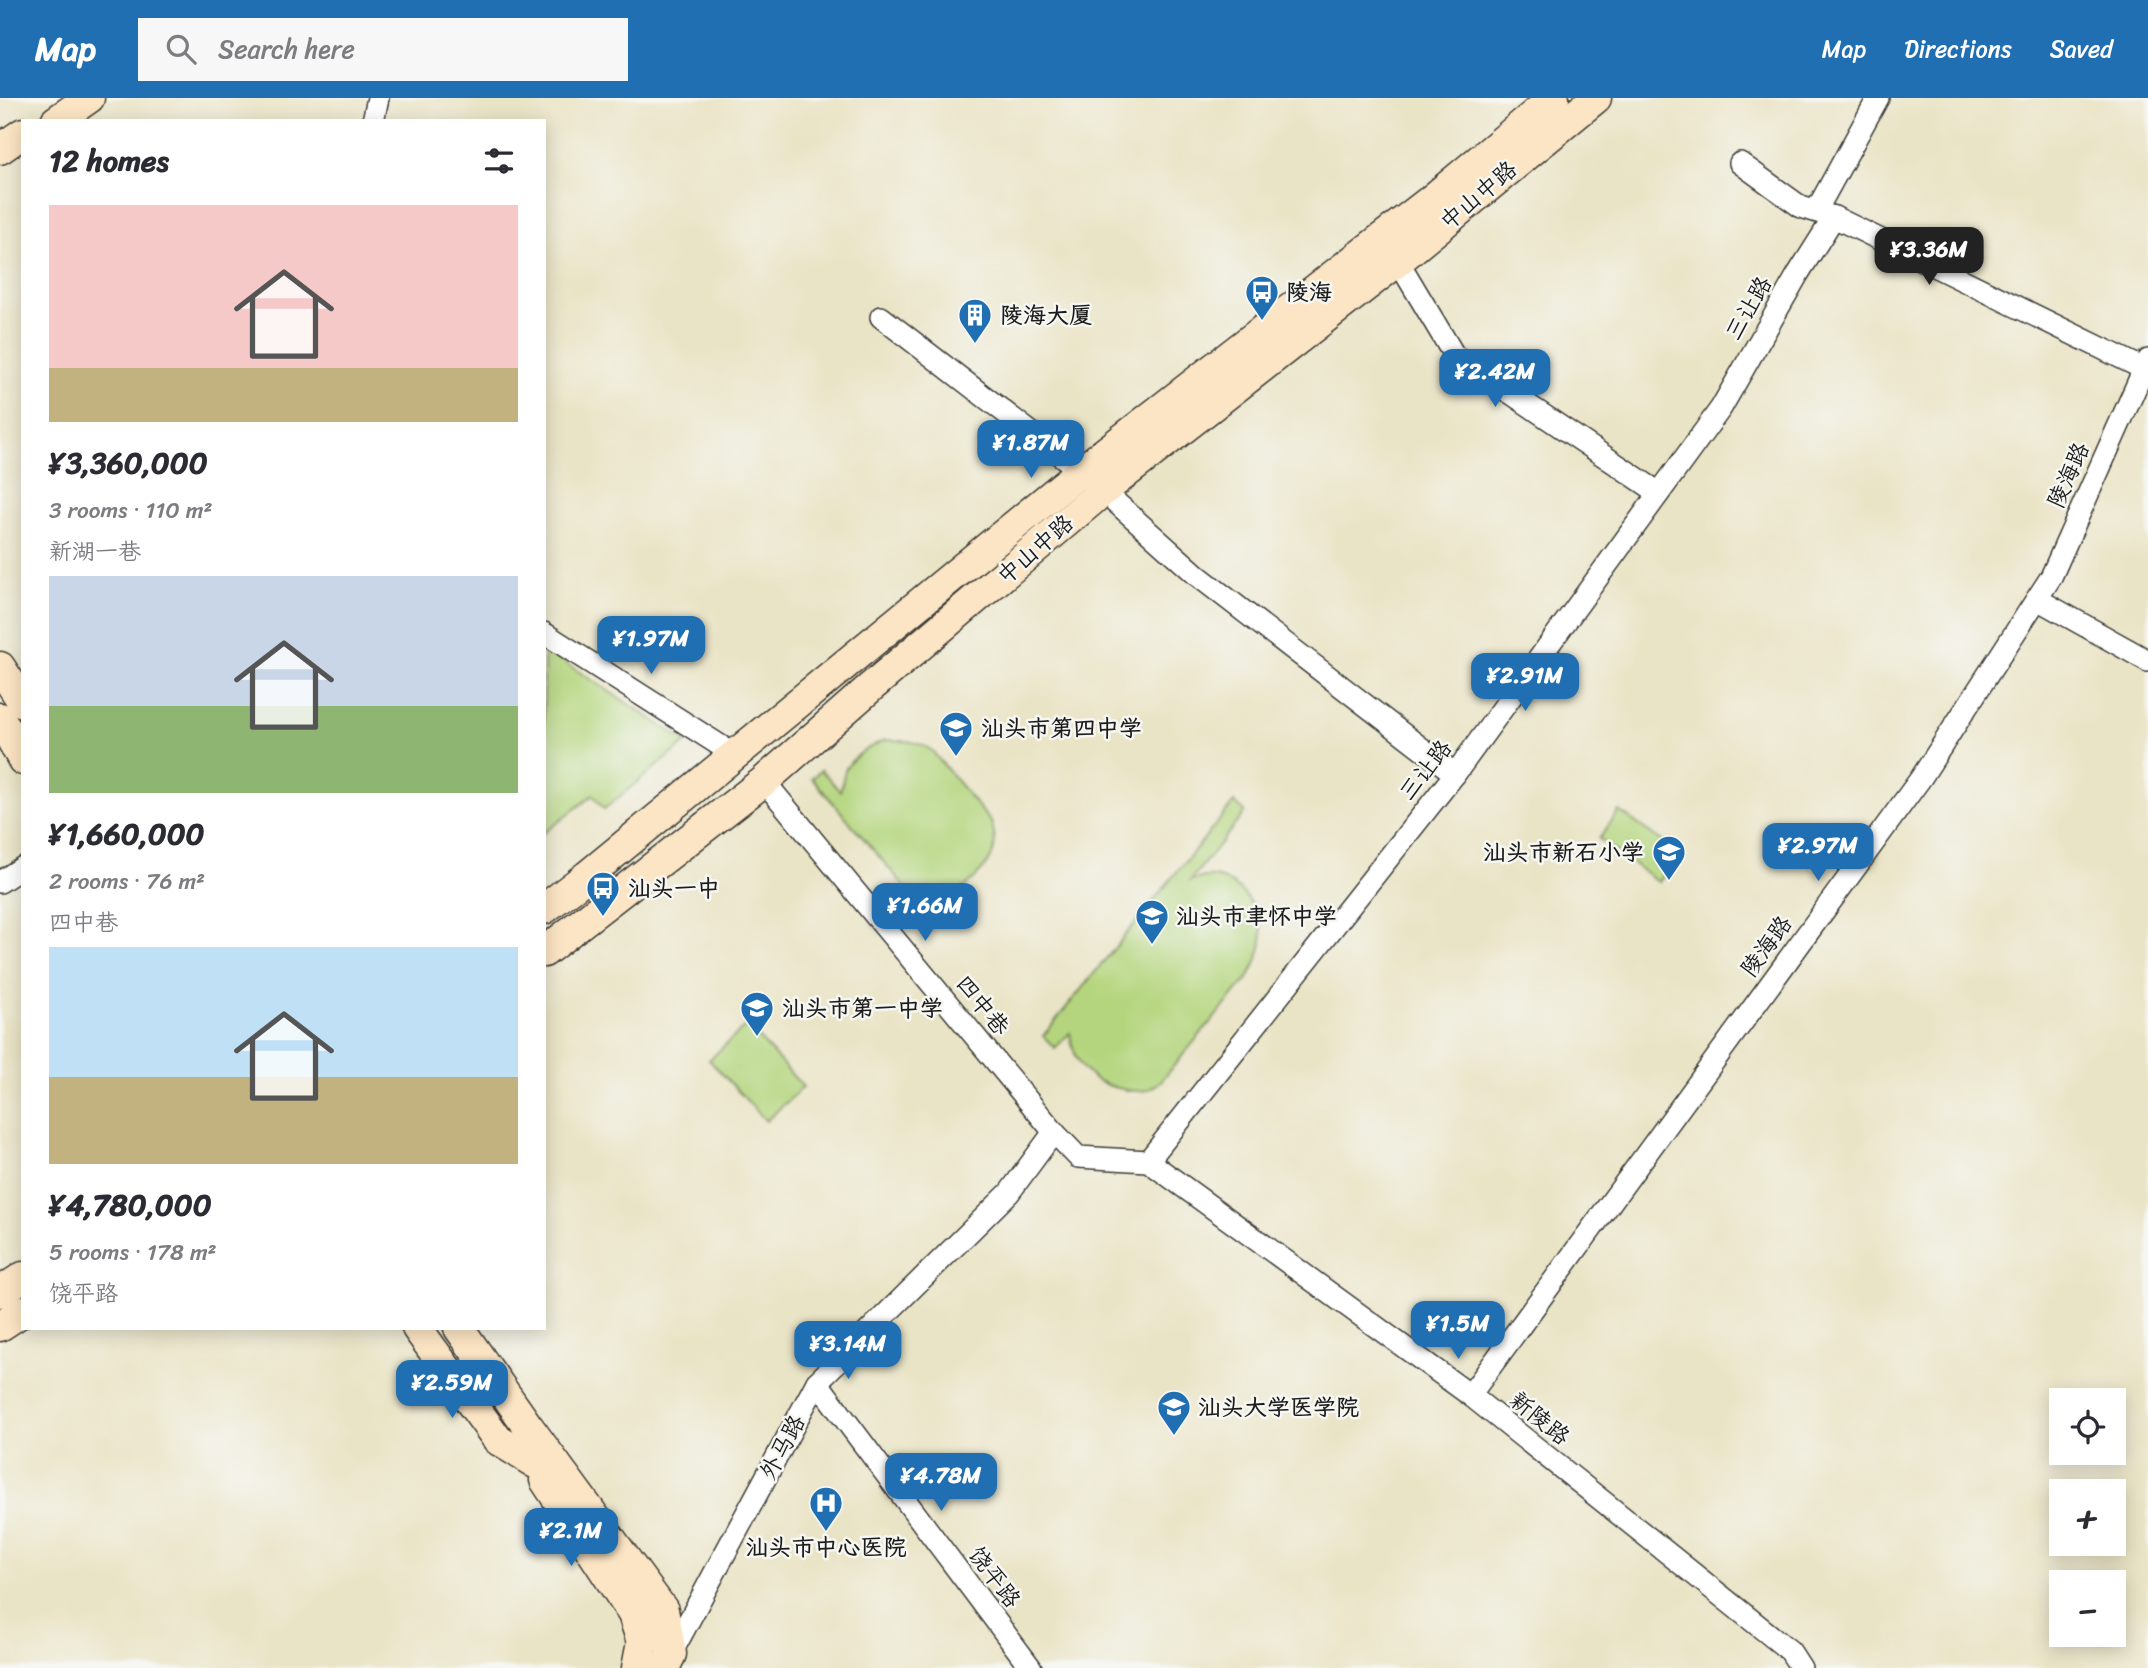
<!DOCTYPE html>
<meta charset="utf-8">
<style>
body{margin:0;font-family:Sriracha,"LXGW WenKai TC",sans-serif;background:#f7f7f7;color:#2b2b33;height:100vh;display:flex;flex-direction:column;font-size:26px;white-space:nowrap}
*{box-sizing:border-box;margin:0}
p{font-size:23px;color:#7c7c81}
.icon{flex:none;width:38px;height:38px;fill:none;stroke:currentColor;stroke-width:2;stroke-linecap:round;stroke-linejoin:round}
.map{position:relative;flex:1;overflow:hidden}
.sheet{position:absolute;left:21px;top:21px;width:525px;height:1211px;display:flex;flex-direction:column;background:#fff;border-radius:0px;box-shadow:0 4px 18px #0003}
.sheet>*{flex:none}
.controls{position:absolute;left:2049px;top:1290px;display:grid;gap:14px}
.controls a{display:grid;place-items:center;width:77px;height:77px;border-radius:0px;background:#fff;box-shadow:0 4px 18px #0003;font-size:35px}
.price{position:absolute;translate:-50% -60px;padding:0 16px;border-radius:14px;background:#1f6fb2;color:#fff;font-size:23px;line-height:46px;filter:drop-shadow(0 2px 4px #0008)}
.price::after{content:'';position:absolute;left:50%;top:42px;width:21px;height:16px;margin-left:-10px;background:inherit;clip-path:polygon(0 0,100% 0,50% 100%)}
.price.on{background:#222;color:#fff}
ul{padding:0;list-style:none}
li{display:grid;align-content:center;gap:14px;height:371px;padding:0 28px}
li span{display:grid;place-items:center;height:217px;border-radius:0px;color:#555}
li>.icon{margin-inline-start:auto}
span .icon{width:126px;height:126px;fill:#fffc;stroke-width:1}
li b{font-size:30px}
h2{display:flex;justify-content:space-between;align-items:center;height:84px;padding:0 28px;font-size:30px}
header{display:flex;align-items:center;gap:42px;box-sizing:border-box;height:98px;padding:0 35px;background:#1f6fb2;color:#fff}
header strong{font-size:33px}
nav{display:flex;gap:38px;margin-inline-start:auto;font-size:24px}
.search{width:490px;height:63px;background:#f7f7f7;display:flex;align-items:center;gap:18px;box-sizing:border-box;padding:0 24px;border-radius:0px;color:#7c7c81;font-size:26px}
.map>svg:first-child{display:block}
.green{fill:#b4d57d;stroke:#68784c;stroke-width:2}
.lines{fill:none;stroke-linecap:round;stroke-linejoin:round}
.street-casing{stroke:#3b3a36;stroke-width:24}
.secondary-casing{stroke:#3b3a36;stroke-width:33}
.street{stroke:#fff;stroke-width:21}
.secondary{stroke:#fce5c4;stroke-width:30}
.labels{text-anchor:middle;stroke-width:5;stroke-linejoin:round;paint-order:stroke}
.street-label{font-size:23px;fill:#1c1c1c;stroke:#f6f6f2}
.poi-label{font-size:23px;font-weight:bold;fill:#1c1c1c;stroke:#f6f6f2;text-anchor:start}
</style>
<header>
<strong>Map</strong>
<div class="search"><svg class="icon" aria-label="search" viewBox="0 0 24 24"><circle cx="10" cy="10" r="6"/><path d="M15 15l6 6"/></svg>Search here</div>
<nav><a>Map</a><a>Directions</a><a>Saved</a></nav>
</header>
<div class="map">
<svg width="2148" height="1570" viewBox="0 0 2148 1570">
<rect width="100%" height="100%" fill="#f6f6f2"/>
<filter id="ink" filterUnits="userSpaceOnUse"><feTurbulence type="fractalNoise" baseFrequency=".0143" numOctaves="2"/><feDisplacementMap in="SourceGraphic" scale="14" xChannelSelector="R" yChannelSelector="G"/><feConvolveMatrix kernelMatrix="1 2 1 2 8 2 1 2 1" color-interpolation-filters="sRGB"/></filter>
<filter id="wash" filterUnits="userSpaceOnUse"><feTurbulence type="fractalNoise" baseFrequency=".00686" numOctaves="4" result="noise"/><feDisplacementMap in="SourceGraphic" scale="28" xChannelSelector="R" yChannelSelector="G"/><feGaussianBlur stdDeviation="1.57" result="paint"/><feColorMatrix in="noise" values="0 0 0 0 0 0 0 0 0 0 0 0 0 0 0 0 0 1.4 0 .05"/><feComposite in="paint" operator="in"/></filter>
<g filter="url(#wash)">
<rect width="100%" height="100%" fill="#eae4c6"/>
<g class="green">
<path d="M544,551L687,644L604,711L593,697L544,735Z"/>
<path d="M885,642C902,643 919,642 932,653L991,724C994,733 996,741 994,751C990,769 963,795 944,798C934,799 922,797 911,796L812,680L821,672L840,693C843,686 843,676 846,670C855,656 871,648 885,642Z"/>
<path d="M1234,704L1245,714L1190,783C1197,781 1204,778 1212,779C1240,781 1264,816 1262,843C1261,856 1255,867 1249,879L1161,983C1157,986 1151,991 1146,992C1138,994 1126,992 1118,990C1087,983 1074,966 1070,935L1055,950L1043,938Z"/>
<path d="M1619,713L1679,755L1659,784L1599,741Z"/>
<path d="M747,927L803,989L766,1023L709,962Z"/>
</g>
</g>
<g filter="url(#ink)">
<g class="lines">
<defs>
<g id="street">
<path d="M373,23L378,0"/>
<path d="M1740,65L1801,109L1834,119L2144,271"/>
<path d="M1816,113L1878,0"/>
<path d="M1398,163L1454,257L1659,395"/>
<path d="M881,219L1081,373L1198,478L1455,676"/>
<path d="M2037,501L2148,563"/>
<path d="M544,535L735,657"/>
<path d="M764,683L1054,1034L1078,1059L1148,1063L1470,1297L1790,1553L1801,1570"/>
<path d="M0,784L23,769"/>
<path d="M1148,1063L1455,676L1721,310L1798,176L1834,119"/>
<path d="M817,1284L1031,1570"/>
<path d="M1470,1297L1921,680L2051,479L2148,262"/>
<path d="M671,1556L817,1284L1009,1095L1054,1034"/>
</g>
<g id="secondary">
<path d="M56,23L89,0"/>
<path d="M0,51L23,35"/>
<path d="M0,569L23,604"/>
<path d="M0,620L23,662"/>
<path d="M544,811L587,778L1081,373L1436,98L1554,0"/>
<path d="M544,854L764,683L871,589L1103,393L1398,163L1596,0"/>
<path d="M0,1194L23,1179"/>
<path d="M0,1228L23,1213"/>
<path d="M417,1230L498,1342L535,1365"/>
<path d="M459,1230L527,1327L663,1512L671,1556L664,1570"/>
<path d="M545,1382L633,1516L642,1544L637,1570"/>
</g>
</defs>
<use href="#street" class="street-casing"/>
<use href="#secondary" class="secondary-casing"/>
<use href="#street" class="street"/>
<use href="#secondary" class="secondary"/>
</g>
</g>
<defs>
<symbol id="bus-pin" viewBox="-11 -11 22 30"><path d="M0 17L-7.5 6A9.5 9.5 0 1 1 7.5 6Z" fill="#1f6fb2" stroke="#f6f6f2"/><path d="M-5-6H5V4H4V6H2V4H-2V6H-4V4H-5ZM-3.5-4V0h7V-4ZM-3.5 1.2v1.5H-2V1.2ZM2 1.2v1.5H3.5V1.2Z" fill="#fff"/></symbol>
<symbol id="building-pin" viewBox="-11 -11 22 30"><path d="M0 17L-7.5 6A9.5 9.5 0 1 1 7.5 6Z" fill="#1f6fb2" stroke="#f6f6f2"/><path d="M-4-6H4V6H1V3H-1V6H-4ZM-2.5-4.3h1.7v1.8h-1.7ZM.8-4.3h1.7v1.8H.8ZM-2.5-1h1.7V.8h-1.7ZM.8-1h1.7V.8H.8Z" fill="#fff"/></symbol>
<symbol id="school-pin" viewBox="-11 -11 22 30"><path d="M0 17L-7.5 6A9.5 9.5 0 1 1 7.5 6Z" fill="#1f6fb2" stroke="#f6f6f2"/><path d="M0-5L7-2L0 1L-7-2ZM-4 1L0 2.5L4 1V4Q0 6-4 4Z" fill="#fff"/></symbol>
<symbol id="university-pin" viewBox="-11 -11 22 30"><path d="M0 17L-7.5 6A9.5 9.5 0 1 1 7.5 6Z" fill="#1f6fb2" stroke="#f6f6f2"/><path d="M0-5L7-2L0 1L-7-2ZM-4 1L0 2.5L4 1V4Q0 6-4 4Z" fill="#fff"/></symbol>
<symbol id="hospital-pin" viewBox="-11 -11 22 30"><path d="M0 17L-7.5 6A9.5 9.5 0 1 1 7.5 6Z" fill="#1f6fb2" stroke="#f6f6f2"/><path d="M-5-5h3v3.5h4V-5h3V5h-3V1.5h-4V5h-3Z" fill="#fff"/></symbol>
</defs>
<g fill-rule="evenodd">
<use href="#bus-pin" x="1243" y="175" width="38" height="52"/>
<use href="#building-pin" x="956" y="198" width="38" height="52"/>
<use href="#school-pin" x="937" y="611" width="38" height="52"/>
<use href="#school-pin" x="1650" y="735" width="38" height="52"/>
<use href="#bus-pin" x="584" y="771" width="38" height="52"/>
<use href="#school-pin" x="1133" y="799" width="38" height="52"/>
<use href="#school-pin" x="738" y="891" width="38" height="52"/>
<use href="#university-pin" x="1155" y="1290" width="38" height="52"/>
<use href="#hospital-pin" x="807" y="1386" width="38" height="52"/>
</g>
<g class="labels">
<g class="street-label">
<text transform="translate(1478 97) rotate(-40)" y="8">中山中路</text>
<text transform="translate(1748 210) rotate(-60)" y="8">三让路</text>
<text transform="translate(2068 377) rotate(-66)" y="8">陵海路</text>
<text transform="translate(1035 451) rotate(-41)" y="8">中山中路</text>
<text transform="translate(1425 672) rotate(-52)" y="8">三让路</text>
<text transform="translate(1766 848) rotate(-54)" y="8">陵海路</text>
<text transform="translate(983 907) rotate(51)" y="8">四中巷</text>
<text transform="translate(1540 1320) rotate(39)" y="8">新陵路</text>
<text transform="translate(782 1349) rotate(-62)" y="8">外马路</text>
<text transform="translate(995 1479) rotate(53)" y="8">饶平路</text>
</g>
<g class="poi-label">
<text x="1286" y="202">陵海</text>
<text x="1000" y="225">陵海大厦</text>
<text x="981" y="638">汕头市第四中学</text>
<text x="1644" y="762" text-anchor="end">汕头市新石小学</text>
<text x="628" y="798">汕头一中</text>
<text x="1176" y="826">汕头市聿怀中学</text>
<text x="782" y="918">汕头市第一中学</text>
<text x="1198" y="1317">汕头大学医学院</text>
<text x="826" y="1457" text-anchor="middle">汕头市中心医院</text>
</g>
</g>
</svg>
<div class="controls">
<a><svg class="icon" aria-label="locate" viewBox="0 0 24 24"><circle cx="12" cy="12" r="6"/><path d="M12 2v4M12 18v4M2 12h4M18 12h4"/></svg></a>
<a>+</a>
<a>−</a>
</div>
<b class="price on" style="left:1929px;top:189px">¥3.36M</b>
<b class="price" style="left:1495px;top:311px">¥2.42M</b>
<b class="price" style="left:1031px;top:382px">¥1.87M</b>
<b class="price" style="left:651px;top:578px">¥1.97M</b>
<b class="price" style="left:1525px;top:615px">¥2.91M</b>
<b class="price" style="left:1818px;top:785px">¥2.97M</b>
<b class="price" style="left:925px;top:845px">¥1.66M</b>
<b class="price" style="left:1458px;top:1263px">¥1.5M</b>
<b class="price" style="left:848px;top:1283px">¥3.14M</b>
<b class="price" style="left:452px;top:1322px">¥2.59M</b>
<b class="price" style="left:941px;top:1415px">¥4.78M</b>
<b class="price" style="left:571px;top:1470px">¥2.1M</b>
<section class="sheet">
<h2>12 homes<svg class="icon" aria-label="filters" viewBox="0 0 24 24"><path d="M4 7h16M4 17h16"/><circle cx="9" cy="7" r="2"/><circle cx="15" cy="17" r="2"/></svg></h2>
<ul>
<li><span style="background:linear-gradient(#f6c9c9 75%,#c2b280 0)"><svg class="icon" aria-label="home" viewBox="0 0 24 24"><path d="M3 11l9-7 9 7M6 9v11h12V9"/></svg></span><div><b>¥3,360,000</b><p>3 rooms · 110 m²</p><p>新湖一巷</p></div></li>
<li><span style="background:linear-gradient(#c9d6e8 60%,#8fb573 0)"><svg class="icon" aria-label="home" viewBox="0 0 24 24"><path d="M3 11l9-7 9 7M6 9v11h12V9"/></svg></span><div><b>¥1,660,000</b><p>2 rooms · 76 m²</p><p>四中巷</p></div></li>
<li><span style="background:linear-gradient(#bfe0f5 60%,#c2b280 0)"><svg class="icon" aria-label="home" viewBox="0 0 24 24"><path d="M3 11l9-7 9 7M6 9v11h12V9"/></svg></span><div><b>¥4,780,000</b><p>5 rooms · 178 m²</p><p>饶平路</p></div></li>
</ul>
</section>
</div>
